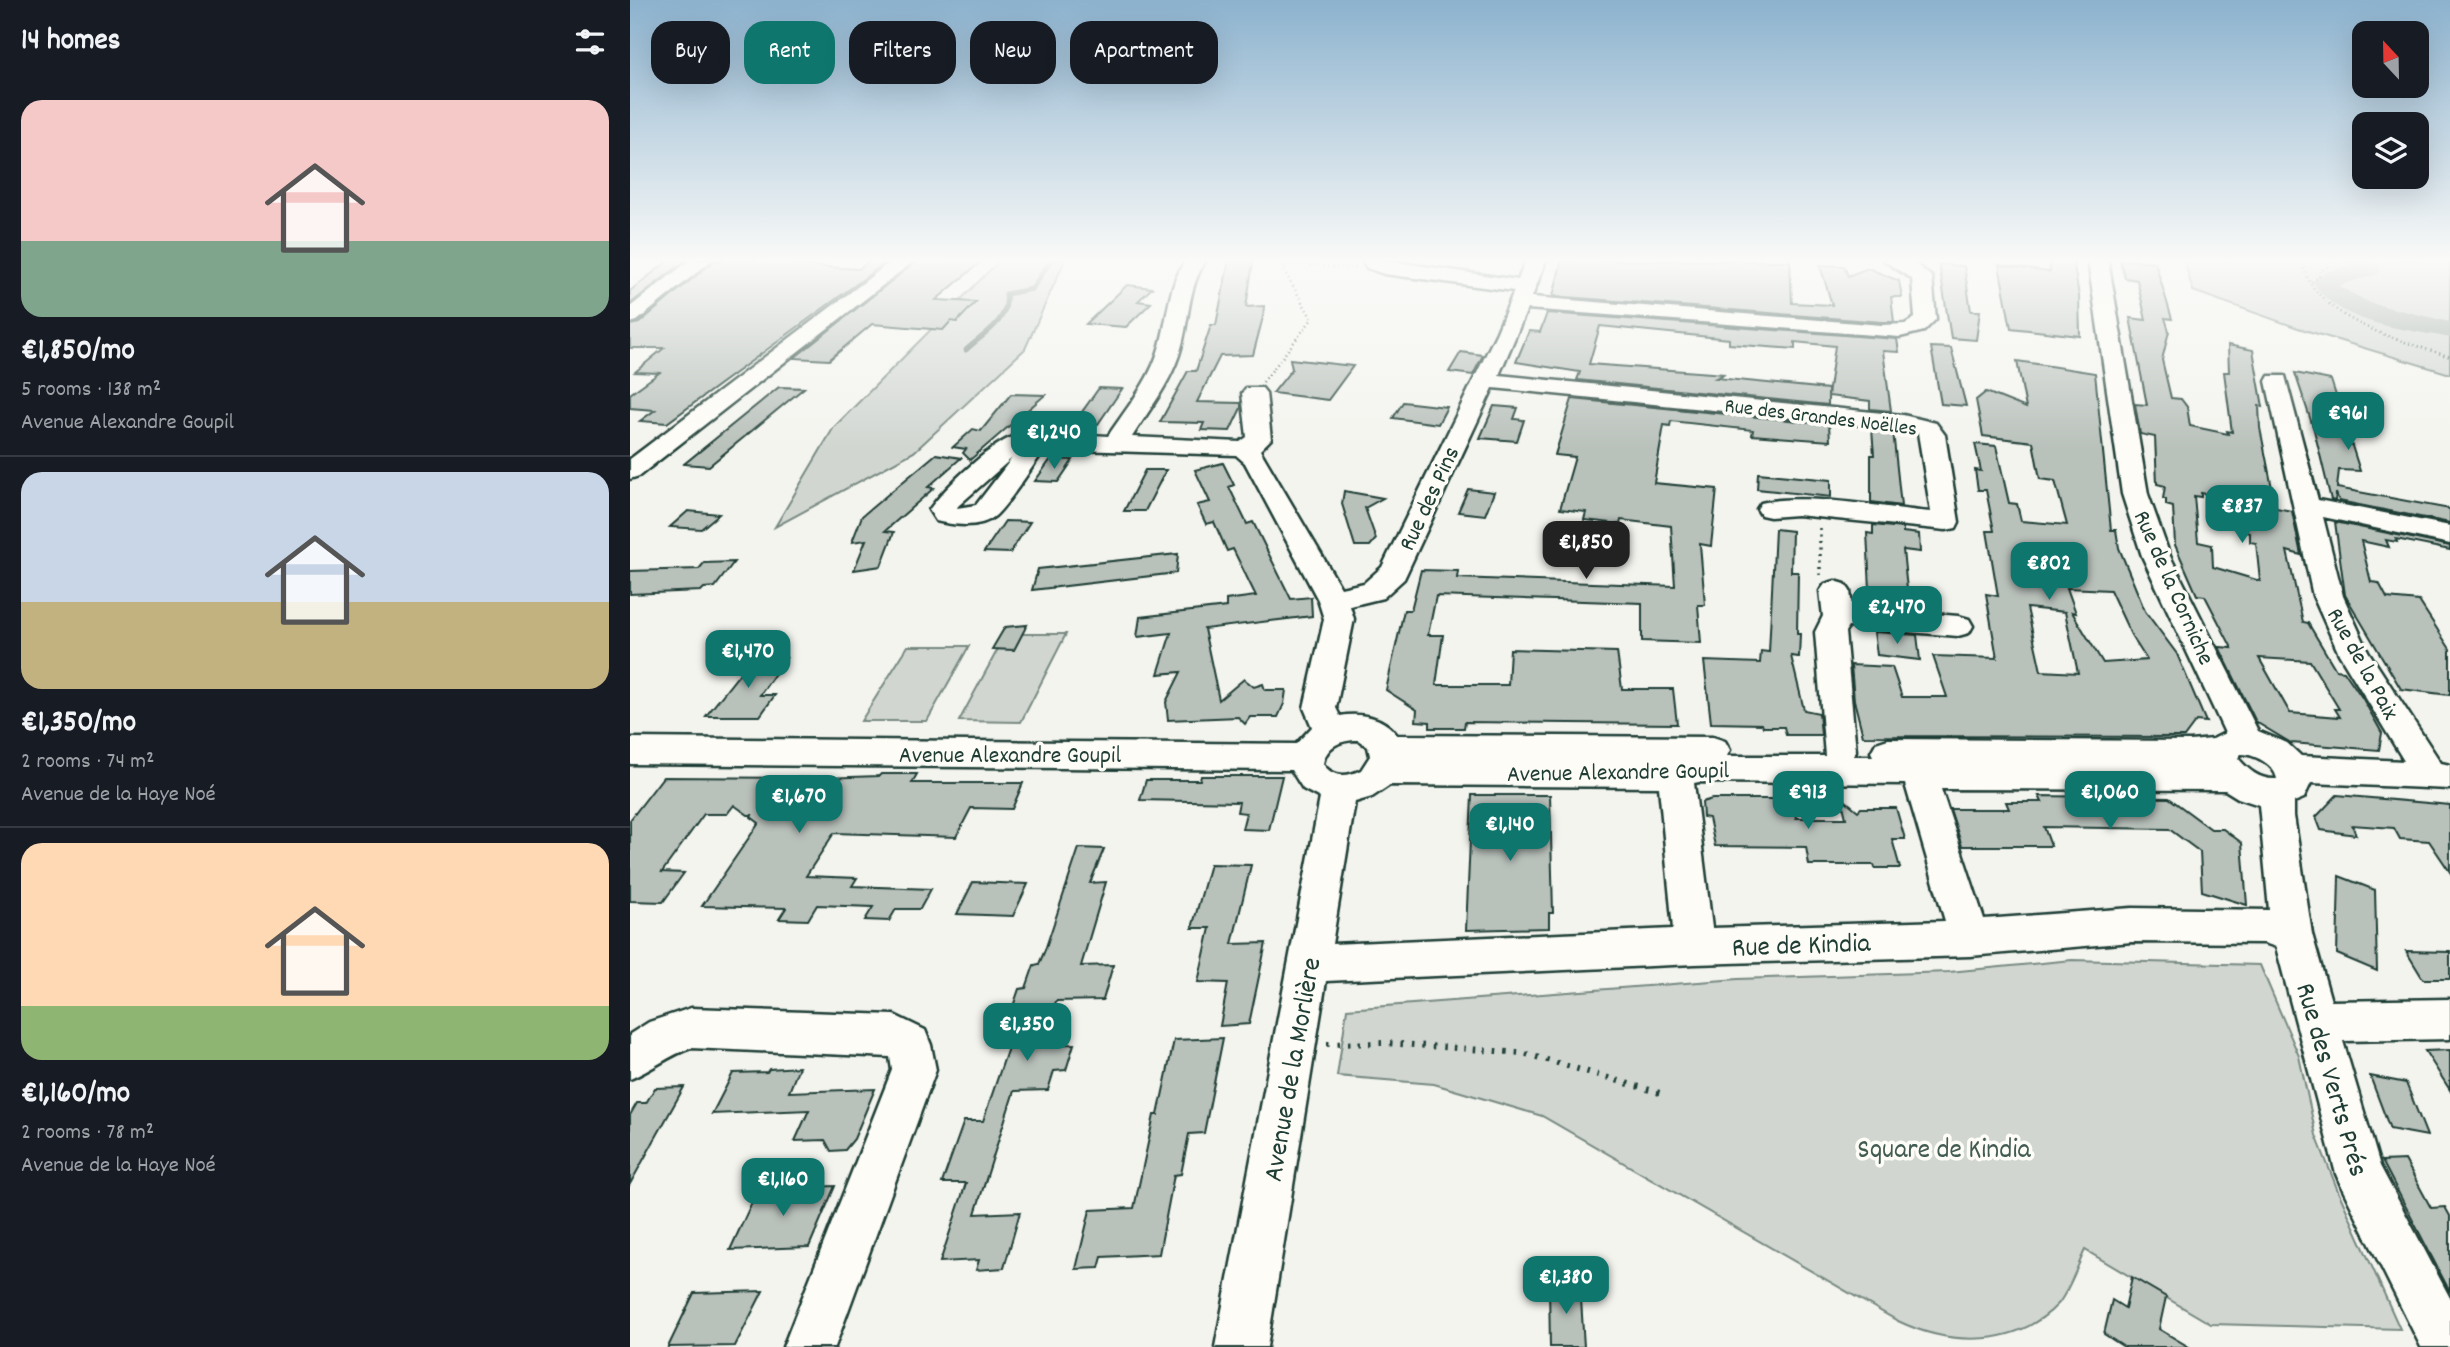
<!DOCTYPE html>
<meta charset="utf-8">
<style>
body{margin:0;font-family:Dekko,sans-serif;background:#20242c;color:#f1f3f6;height:100vh;display:flex;flex-direction:column;font-size:26px;white-space:nowrap}
*{box-sizing:border-box;margin:0}
p{font-size:23px;color:#9ea1a6}
.icon{flex:none;width:38px;height:38px;fill:none;stroke:currentColor;stroke-width:2;stroke-linecap:round;stroke-linejoin:round}
.map{position:relative;flex:1;overflow:hidden}
.drawer{display:flex;flex-direction:column;background:#171b24;width:630px}
.drawer>*{flex:none}
.hud{position:absolute;left:21px;top:21px;width:665px;height:63px;display:flex;gap:14px}
.needle{width:46px;rotate:338deg}
.buttons{position:absolute;left:1722px;top:21px;display:grid;gap:14px}
.buttons a{display:grid;place-items:center;width:77px;height:77px;border-radius:14px;background:#171b24;box-shadow:0 7px 28px #0002;font-size:35px}
.price{position:absolute;translate:-50% -60px;padding:0 16px;border-radius:14px;background:#0f766e;color:#fff;font-size:23px;line-height:46px;filter:drop-shadow(0 2px 4px #0008)}
.price::after{content:'';position:absolute;left:50%;top:42px;width:21px;height:16px;margin-left:-10px;background:inherit;clip-path:polygon(0 0,100% 0,50% 100%)}
.price.active{background:#222;color:#fff}
ul{padding:0;list-style:none}
li{display:grid;align-content:center;gap:14px;height:371px;padding:0 21px}
li+li{border-top:2px solid #363941}
li span{display:grid;place-items:center;height:217px;border-radius:21px;color:#555}
li>.icon{margin-inline-start:auto}
span .icon{width:126px;height:126px;fill:#fffc;stroke-width:1}
li b{font-size:30px}
h2{display:flex;justify-content:space-between;align-items:center;height:84px;padding:0 21px;font-size:30px}
.pill{padding:0 24px;border-radius:21px;background:#171b24;box-shadow:0 7px 28px #0002;font-size:24px;line-height:63px}
.pill.active{background:#0f766e;color:#fff}
main{display:flex;flex:1;min-height:0}
.map>svg:first-child{display:block}
.green{fill:#d1d6d1;stroke:#788a82;stroke-width:2}
.lines{fill:none;stroke-linecap:round;stroke-linejoin:round}
.stream{stroke:#6e8179;stroke-width:5}
.river{fill:#a3aea7;fill-rule:evenodd}
.building{fill:#b9c1bb;stroke:#1f3d34;stroke-width:2;fill-rule:evenodd}
.minor-casing{stroke:#1f3d34;stroke-width:5}
.path-far2{stroke:#1f3d34;stroke-width:2.5;stroke-dasharray:1 3.5;stroke-linecap:butt}
.path-far1{stroke:#1f3d34;stroke-width:3.5;stroke-dasharray:2 4.5;stroke-linecap:butt}
.path{stroke:#1f3d34;stroke-width:6;stroke-dasharray:2.5 8;stroke-linecap:butt}
.minor{fill:#fdfcf7;fill-rule:evenodd}
.labels{text-anchor:middle;stroke-width:7;stroke-linejoin:round;paint-order:stroke}
.far-street-label{font-size:21px;fill:#1f3d34;stroke:#fdfcf7}
.street-label{font-size:24px;fill:#1f3d34;stroke:#fdfcf7}
.near-street-label{font-size:28px;fill:#1f3d34;stroke:#fdfcf7}
.near-park-label{font-size:28px;fill:#435c53;stroke:#fdfcf7}
</style>
<main>
<section class="drawer">
<h2>14 homes<svg class="icon" aria-label="filters" viewBox="0 0 24 24"><path d="M4 7h16M4 17h16"/><circle cx="9" cy="7" r="2"/><circle cx="15" cy="17" r="2"/></svg></h2>
<ul>
<li><span style="background:linear-gradient(#f6c9c9 65%,#7fa58c 0)"><svg class="icon" aria-label="home" viewBox="0 0 24 24"><path d="M3 11l9-7 9 7M6 9v11h12V9"/></svg></span><div><b>€1,850/mo</b><p>5 rooms · 138 m²</p><p>Avenue Alexandre Goupil</p></div></li>
<li><span style="background:linear-gradient(#c9d6e8 60%,#c2b280 0)"><svg class="icon" aria-label="home" viewBox="0 0 24 24"><path d="M3 11l9-7 9 7M6 9v11h12V9"/></svg></span><div><b>€1,350/mo</b><p>2 rooms · 74 m²</p><p>Avenue de la Haye Noé</p></div></li>
<li><span style="background:linear-gradient(#ffd9b3 75%,#8fb573 0)"><svg class="icon" aria-label="home" viewBox="0 0 24 24"><path d="M3 11l9-7 9 7M6 9v11h12V9"/></svg></span><div><b>€1,160/mo</b><p>2 rooms · 78 m²</p><p>Avenue de la Haye Noé</p></div></li>
</ul>
</section>
<div class="map">
<svg width="1820" height="1347" viewBox="0 0 1820 1347">
<rect width="100%" height="100%" fill="#f4f4ef"/>
<filter id="ink" filterUnits="userSpaceOnUse"><feTurbulence type="fractalNoise" baseFrequency=".0143" numOctaves="2"/><feDisplacementMap in="SourceGraphic" scale="14" xChannelSelector="R" yChannelSelector="G"/><feConvolveMatrix kernelMatrix="1 2 1 2 8 2 1 2 1" color-interpolation-filters="sRGB"/></filter>
<g filter="url(#ink)">
<g class="green">
<path d="M370,260H435L395,349L284,452L145,527L204,427Z"/>
<path d="M1554,260H1820V374L1668,328L1563,291Z"/>
<path d="M376,634H436L391,722L329,721Z"/>
<path d="M278,646H339L297,721H231Z"/>
<path d="M1442,960L1630,965L1669,1056L1686,1135L1708,1191L1770,1329L1581,1324L1455,1250C1447,1267 1440,1288 1429,1303C1388,1347 1322,1347 1268,1321L912,1116L804,1084L707,1076L717,1009L1108,979L1319,972Z"/>
</g>
<g class="lines">
<path class="stream" d="M336,350C353,334 380,321 376,294L402,289L421,260"/>
<path class="river" d="M1714,260H1742L1751,269L1748,274L1710,285L1712,288L1740,303L1820,322V338C1774,328 1710,326 1683,282C1691,271 1706,269 1719,266Z"/>
</g>
<g class="building">
<path d="M39,260H56L0,304V291Z"/>
<path d="M85,260H172L165,265L229,269L240,260H259L37,423L10,421L25,410L0,408V394L29,373L5,372L34,348H0V325L9,323Z"/>
<path d="M288,260H353L306,300L346,302L327,322L321,321L313,330L242,324L199,360L164,358Z"/>
<path d="M599,260L623,262L616,307L634,306L633,317L623,355L590,356L567,402L611,403V408L600,431L571,430L574,423L530,422L558,371H566L581,325H586Z"/>
<path d="M932,260L1160,261L1162,303L1202,305L1190,265L1214,266L1218,276L1238,268L1269,281L1272,297H1261L1264,322H1252L923,296Z"/>
<path d="M1419,260H1443L1449,296L1450,336L1381,328L1369,265L1420,272Z"/>
<path d="M1490,260L1525,262L1542,319L1535,318L1539,331L1532,360L1541,398L1551,399L1557,407L1560,426L1598,434L1597,431L1602,432L1594,372H1599L1598,345L1623,350L1633,407L1629,406L1630,428L1646,508L1662,511L1671,555L1657,551L1673,622L1678,623L1706,670L1714,671L1733,699L1752,733L1749,750L1661,743L1626,722L1589,647L1602,648L1575,596L1567,595L1545,545L1543,507L1536,505V499H1533L1535,486L1527,484L1525,437L1510,434L1505,404L1517,405L1500,318L1516,320L1507,280L1495,278ZM1571,493L1610,500L1611,531L1620,533V542L1626,543L1630,581L1583,567L1582,545L1568,542L1564,496L1571,497ZM1629,658L1680,661L1709,709H1705L1710,717L1660,713Z"/>
<path d="M1309,264L1334,266L1341,311H1350L1346,340L1321,338Z"/>
<path d="M497,285L522,288L508,301L521,303L496,327L456,324Z"/>
<path d="M917,313L1267,339L1269,352L1253,351L1261,411L1240,409V401L1198,396L1205,346L1165,342V349L1099,344V339L970,326L959,364L1095,374L1086,378L1198,389V405L947,380L950,372L886,362L899,331L910,332Z"/>
<path d="M1301,347L1321,348L1336,406L1311,404Z"/>
<path d="M831,352L853,355L843,375L819,372Z"/>
<path d="M660,359L723,366L698,400L643,393L662,369Z"/>
<path d="M1387,361L1465,373L1481,530H1486L1489,548L1515,611L1547,654L1576,722L1566,721L1554,737L1233,736L1224,700L1221,665L1262,667L1272,697H1317L1303,656L1367,658L1356,594L1368,596L1357,531H1364L1356,490H1348L1345,470L1351,471L1345,444L1366,446L1379,503L1387,504L1391,521L1437,525L1425,481L1410,479L1403,442L1353,436L1346,400L1356,392L1396,408ZM1437,588L1480,590L1501,635L1517,660L1473,663L1442,612L1446,613ZM1397,608L1435,612L1448,673L1411,671Z"/>
<path d="M1665,373L1701,380L1730,471L1709,470L1707,488L1820,509V523L1709,501L1706,493L1705,501L1701,500L1684,430Z"/>
<path d="M149,387L174,388L79,466L54,464Z"/>
<path d="M469,388L492,389L468,424L444,423Z"/>
<path d="M381,394L415,395L340,460L333,453L336,449L323,447L343,429L351,431Z"/>
<path d="M942,399L1199,424L1200,441L1122,435L1123,430L1041,421L1040,426L1034,425L1024,483L1087,489L1081,546L1070,544L1075,605H1068L1071,643L1012,641V603L806,596L798,635H813L806,685H878L880,649L987,652L992,689H1043L1047,724L835,722L834,728H800V722L786,721L787,710L756,690L774,610H781L791,570L828,571L827,578L1045,586L1041,526L991,520L990,524L954,520L956,512L930,509L945,457L925,455Z"/>
<path d="M773,402L817,407L808,424L763,418Z"/>
<path d="M864,406L888,408L884,419L894,420L887,441L850,438Z"/>
<path d="M1242,429L1263,431L1271,506L1241,502V455H1244Z"/>
<path d="M306,454L331,458L298,487L304,488L255,531L264,532L251,566L224,570L236,540L222,542L232,516Z"/>
<path d="M421,459L443,460L428,482L405,481Z"/>
<path d="M593,463L604,485L599,487L617,524L623,522L661,599L681,597L682,616L574,629L589,700L614,679L624,687L633,684L635,690H656L654,704L648,717H620L615,724L608,717L538,720L536,702L551,672L528,674L541,633L507,637L510,617L596,607V600L626,596L603,549L597,551L584,522L576,524L567,505L580,502L565,470Z"/>
<path d="M515,470H536L515,511H494Z"/>
<path d="M1128,473L1201,480V497L1127,489Z"/>
<path d="M838,489L864,492L855,515L828,512Z"/>
<path d="M714,491L753,498L735,508L746,539L740,546H725L712,504Z"/>
<path d="M58,511L89,514L71,529L40,527Z"/>
<path d="M375,521L400,522L380,553L354,552Z"/>
<path d="M1705,522L1820,546V550L1766,539L1767,542L1756,540L1759,547L1731,541L1741,582L1749,583L1757,598L1789,601L1820,649V695L1771,689L1715,595Z"/>
<path d="M1243,525L1273,528V532L1289,534L1290,552L1273,550L1279,609L1250,607L1249,590L1240,589L1237,533L1243,534Z"/>
<path d="M1145,529L1162,531L1161,572H1168L1167,634H1170L1169,657L1161,656L1174,710L1189,713L1191,735H1156L1154,727H1133L1132,724L1081,723L1074,661L1130,663L1131,651L1139,652Z"/>
<path d="M548,554L546,573L402,590L408,569Z"/>
<path d="M104,562L85,587L74,588L71,591L0,594V571L69,569L74,563Z"/>
<path d="M397,625L384,650L362,649L375,627Z"/>
<path d="M1244,632L1287,635L1290,660L1247,655Z"/>
<path d="M122,658H156L130,695H145L130,716H76Z"/>
<path d="M251,774H287L282,783H393L382,809L341,808L326,837L204,833L176,876L227,878L222,886L301,889L290,909H266L259,921L235,920L243,907L187,905L178,920L149,919L156,908L72,906L129,823L121,817L122,815H118L104,805L97,814H74L32,872L54,873L33,902L0,901V820L33,777L192,778L249,776Z"/>
<path d="M571,776H652L639,830L612,829L616,813L607,812L609,802L510,800L516,780H570Z"/>
<path d="M842,795H920L923,913H919V928L836,930Z"/>
<path d="M1707,795L1820,805V872L1799,841L1770,839L1764,828L1722,825L1726,835L1691,830L1686,817Z"/>
<path d="M1409,796L1539,798L1581,829H1593L1612,843L1617,905L1572,891L1570,852L1539,829L1414,827L1421,846H1332L1320,809H1379L1376,802H1412Z"/>
<path d="M1211,797L1228,811L1231,808H1266L1275,839H1262L1270,868H1245L1244,865H1179L1176,847L1085,846L1079,818L1073,817L1072,802L1082,799H1151L1163,802L1166,818H1216Z"/>
<path d="M449,848L474,849L460,883L476,882L451,966L483,965L473,1000L426,1001L412,1045L444,1044L436,1070L424,1071L418,1090L384,1091L345,1214L390,1212L374,1268L346,1270L349,1260L310,1262L336,1183H312L334,1121H353L383,1033H374L389,989L396,988L404,965L409,964L415,950Z"/>
<path d="M580,864L621,865L602,944L636,943L619,1024L590,1026L598,983L568,982L580,928H562Z"/>
<path d="M1709,876L1745,890L1747,971L1707,954Z"/>
<path d="M343,882L398,884L383,916L327,914Z"/>
<path d="M1776,951L1820,952V979H1793Z"/>
<path d="M593,1038L574,1133L559,1134L551,1174L544,1175L529,1254L472,1257L469,1268L446,1269L460,1210L504,1208L524,1115H528L544,1040Z"/>
<path d="M1820,1050V1090L1795,1051Z"/>
<path d="M169,1067L159,1092L245,1089L224,1139L215,1150L201,1151L195,1140L165,1141L179,1110L82,1114L103,1073L137,1072L139,1069Z"/>
<path d="M1740,1076L1776,1083L1797,1136L1760,1129Z"/>
<path d="M54,1087L0,1184V1115L7,1103H16L25,1088Z"/>
<path d="M1775,1160L1801,1208L1815,1207L1820,1216V1292L1752,1161Z"/>
<path d="M205,1186L179,1247L100,1250L128,1189Z"/>
<path d="M1502,1277L1536,1297L1529,1329L1559,1347H1494L1474,1334L1482,1300L1495,1308Z"/>
<path d="M950,1283L954,1347H920L919,1284Z"/>
<path d="M133,1291L105,1346L38,1347L64,1293Z"/>
</g>
<g class="lines">
<defs>
<g id="minor">
<path d="M60,260H82L7,321L0,323V307Z"/>
<path d="M263,260H285L9,476L0,479V459Z"/>
<path d="M556,260H576C556,290 560,323 549,355C539,385 519,410 502,437L610,442L617,437L612,393L616,388H632L636,393L641,439L630,450L711,588L734,583L752,567L867,332L884,291L754,274L737,268L732,260H752L888,280L896,260H916L902,297L1252,325L1275,324L1285,318L1282,279L1253,260H1280L1302,277L1306,319L1294,331L1270,337L897,309L869,375L1273,415L1306,423L1315,435L1329,522L1326,528L1316,530L1167,515L1140,517L1131,515L1127,509L1131,503C1175,492 1254,508 1301,512L1288,433L1273,429L863,388L774,579L753,598L720,606L724,619L706,708L710,716C730,712 755,717 767,735L1083,737L1095,741L1100,750L1097,756H1195L1185,632L1193,616L1190,591L1195,584L1205,581L1215,584L1220,591L1222,607L1328,616L1339,619L1343,626L1339,633L1328,636L1218,627L1215,632L1226,751L1223,756H1243L1241,752L1246,743L1258,739L1560,741L1583,739L1595,733L1512,556L1492,494L1458,260H1478L1518,494L1540,556L1628,731L1657,743L1671,756L1774,761L1709,654L1683,596L1636,381L1639,376H1655L1688,500L1820,526V544L1693,517L1713,596L1738,651L1811,763L1820,765V789L1681,783L1674,798L1664,802V816L1682,934L1701,1001L1820,999V1039L1713,1041L1750,1166L1820,1298V1347H1791L1713,1190L1706,1174L1646,947L1634,943L1502,942L1340,956L1065,964L696,981L637,1347H585L690,798L673,789L661,770L0,764V738L666,744L682,727L674,708L694,619L688,600L615,463L606,455L415,449C403,465 378,505 365,516C350,529 323,525 306,521L299,510C315,487 363,440 391,434C418,429 451,435 478,436C496,409 518,383 528,352C539,320 536,289 556,260ZM382,458L346,505L327,508L328,506ZM728,740L738,747L740,756L731,770C717,777 703,778 693,764C696,746 711,740 728,740ZM1611,754C1625,754 1645,765 1647,779C1630,780 1619,771 1608,758ZM1069,782L1275,784L1315,921L1082,928L1064,783ZM760,785L1029,787L1043,929L702,944L725,802L742,797ZM1311,789L1595,790L1608,798L1629,805L1639,910L1502,908L1354,919Z"/>
<path d="M61,1008L264,1015L295,1030L301,1045L306,1070L205,1347H153L262,1070L260,1057L61,1048C39,1055 22,1070 0,1079V1034L19,1022Z"/>
</g>
</defs>
<use href="#minor" class="minor-casing"/>
<g class="path-far2">
<path d="M1670,260L1680,283"/>
<path d="M1695,260L1699,262L1697,267L1690,271L1689,277L1680,283C1710,327 1772,340 1820,357"/>
<path d="M633,382L682,319L653,269L657,264L726,268"/>
</g>
<path class="path-far1" d="M1190,528V575"/>
<path class="path" d="M697,1044L757,1043L893,1053L1030,1093"/>
<use href="#minor" class="minor"/>
</g>
</g>
<linearGradient id="sky" x2="0" y2="1"><stop stop-color="#8cb2ce"/><stop offset="0.58" stop-color="#fafaf8"/><stop offset="1" stop-color="#fafaf8" stop-opacity="0"/></linearGradient>
<rect width="1820" height="449" fill="url(#sky)"/>
<g class="labels">
<g class="far-street-label">
<text transform="translate(1191 416) rotate(7)" y="7">Rue des Grandes Noëlles</text>
</g>
<g class="street-label">
<text transform="translate(798 498) rotate(-65)" y="8">Rue des Pins</text>
<text transform="translate(1545 587) rotate(66)" y="8">Rue de la Corniche</text>
<text transform="translate(1734 663) rotate(61)" y="8">Rue de la Paix</text>
<text x="380" y="762">Avenue Alexandre Goupil</text>
<text transform="translate(988 771) rotate(-1)" y="8">Avenue Alexandre Goupil</text>
</g>
<g class="near-street-label">
<text transform="translate(1171 943) rotate(-2)" y="10">Rue de Kindia</text>
<text transform="translate(660 1069) rotate(-80)" y="10">Avenue de la Morlière</text>
<text transform="translate(1704 1079) rotate(74)" y="10">Rue des Verts Prés</text>
</g>
<g class="near-park-label">
<text x="1314" y="1157">Square de Kindia</text>
</g>
</g>
</svg>
<div class="buttons">
<a><svg class="needle" viewBox="-14 -14 28 28"><path d="M0-13l5 13h-10z" fill="#e53935"/><path d="M0 13l5-13h-10z" fill="#9ea1a6"/></svg></a>
<a><svg class="icon" aria-label="layers" viewBox="0 0 24 24"><path d="M12 4l9 5-9 5-9-5zM3 14l9 5 9-5"/></svg></a>
</div>
<b class="price" style="left:1718px;top:452px">€961</b>
<b class="price" style="left:424px;top:471px">€1,240</b>
<b class="price" style="left:1612px;top:545px">€837</b>
<b class="price active" style="left:956px;top:581px">€1,850</b>
<b class="price" style="left:1419px;top:602px">€802</b>
<b class="price" style="left:1267px;top:646px">€2,470</b>
<b class="price" style="left:118px;top:690px">€1,470</b>
<b class="price" style="left:1178px;top:831px">€913</b>
<b class="price" style="left:1480px;top:831px">€1,060</b>
<b class="price" style="left:169px;top:835px">€1,670</b>
<b class="price" style="left:880px;top:863px">€1,140</b>
<b class="price" style="left:397px;top:1063px">€1,350</b>
<b class="price" style="left:153px;top:1218px">€1,160</b>
<b class="price" style="left:936px;top:1316px">€1,380</b>
<div class="hud">
<a class="pill">Buy</a>
<a class="pill active">Rent</a>
<a class="pill">Filters</a>
<a class="pill">New</a>
<a class="pill">Apartment</a>
</div>
</div>
</main>
